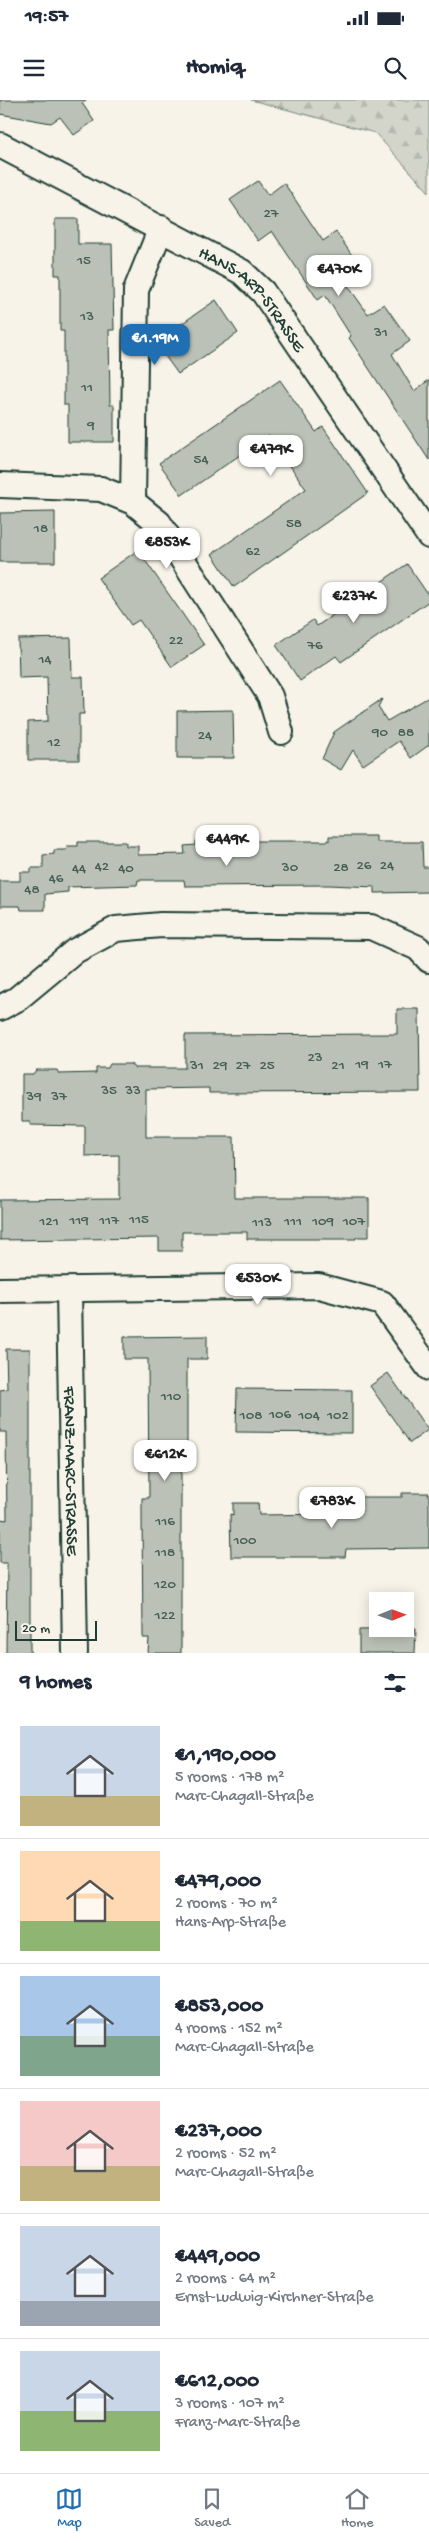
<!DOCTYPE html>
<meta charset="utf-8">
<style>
body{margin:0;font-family:"Gochi Hand",sans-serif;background:#f6f6f7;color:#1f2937;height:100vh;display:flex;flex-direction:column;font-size:19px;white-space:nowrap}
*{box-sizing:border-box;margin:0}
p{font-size:16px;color:#747a83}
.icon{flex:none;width:28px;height:28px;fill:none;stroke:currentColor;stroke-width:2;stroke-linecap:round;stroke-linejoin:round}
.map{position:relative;height:1553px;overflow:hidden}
.side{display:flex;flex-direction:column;background:#fff;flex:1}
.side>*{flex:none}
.needle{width:32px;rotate:89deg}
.fabs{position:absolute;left:369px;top:1492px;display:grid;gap:10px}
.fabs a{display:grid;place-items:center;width:45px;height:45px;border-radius:0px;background:#fff;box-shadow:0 2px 12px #0003;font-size:25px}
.scale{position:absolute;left:15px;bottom:12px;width:82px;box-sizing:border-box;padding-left:5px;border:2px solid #1f3d34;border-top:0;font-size:14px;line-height:18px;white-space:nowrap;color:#1f3d34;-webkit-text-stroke:4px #f7f3e8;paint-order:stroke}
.price{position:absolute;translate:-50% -42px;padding:0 11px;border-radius:10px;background:#fff;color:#222;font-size:16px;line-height:32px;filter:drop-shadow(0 1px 2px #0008)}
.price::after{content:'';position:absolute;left:50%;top:30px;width:15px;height:11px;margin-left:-8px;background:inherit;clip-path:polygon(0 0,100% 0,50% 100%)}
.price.active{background:#1f6fb2;color:#fff}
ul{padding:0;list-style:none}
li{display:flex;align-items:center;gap:15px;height:125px;padding:0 20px}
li+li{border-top:1px solid #e0e1e3}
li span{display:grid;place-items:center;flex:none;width:140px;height:100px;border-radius:0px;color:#555}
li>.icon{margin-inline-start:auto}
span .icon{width:60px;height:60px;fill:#fffc;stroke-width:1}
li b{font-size:21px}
h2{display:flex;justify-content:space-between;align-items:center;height:60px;padding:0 20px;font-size:21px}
.status{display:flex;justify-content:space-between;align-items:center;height:35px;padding:0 25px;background:#fff;direction:ltr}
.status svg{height:14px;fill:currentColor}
header{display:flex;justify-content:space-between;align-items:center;height:65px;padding:0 20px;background:#fff;font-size:22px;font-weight:800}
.menu{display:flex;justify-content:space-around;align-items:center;height:70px;border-top:1px solid #e0e1e3;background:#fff;font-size:14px;color:#747a83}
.menu a{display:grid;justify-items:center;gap:2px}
.menu .active{color:#1f6fb2}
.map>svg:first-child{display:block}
.forest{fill:url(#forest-firs);stroke:#79897f}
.building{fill:#bbc1b6;stroke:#1f3d34}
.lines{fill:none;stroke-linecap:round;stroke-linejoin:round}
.street-casing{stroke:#1f3d34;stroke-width:28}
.street{stroke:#f7f3e8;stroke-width:24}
.labels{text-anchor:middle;stroke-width:4;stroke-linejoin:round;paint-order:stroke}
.number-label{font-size:15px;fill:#465e54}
.street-label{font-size:18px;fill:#1f3d34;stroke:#f7f3e8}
</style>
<div class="status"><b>19:57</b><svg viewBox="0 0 49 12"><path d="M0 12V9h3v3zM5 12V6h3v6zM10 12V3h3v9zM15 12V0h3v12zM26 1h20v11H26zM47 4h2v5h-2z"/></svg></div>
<header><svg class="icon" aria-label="menu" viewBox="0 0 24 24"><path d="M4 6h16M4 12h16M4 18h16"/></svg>Homiq<svg class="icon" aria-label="search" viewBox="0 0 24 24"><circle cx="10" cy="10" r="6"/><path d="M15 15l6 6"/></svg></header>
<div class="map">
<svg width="429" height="1553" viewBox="0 0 429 1553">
<defs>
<pattern id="forest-firs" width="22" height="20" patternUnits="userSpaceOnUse" patternTransform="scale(1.25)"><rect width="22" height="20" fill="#d3d5ca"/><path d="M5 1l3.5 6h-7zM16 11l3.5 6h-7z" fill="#b5b8ae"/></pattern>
</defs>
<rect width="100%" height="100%" fill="#f7f3e8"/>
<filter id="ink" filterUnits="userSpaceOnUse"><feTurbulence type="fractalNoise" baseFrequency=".02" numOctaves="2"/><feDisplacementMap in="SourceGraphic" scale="10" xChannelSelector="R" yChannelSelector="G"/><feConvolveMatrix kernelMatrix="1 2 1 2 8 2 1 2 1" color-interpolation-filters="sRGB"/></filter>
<g filter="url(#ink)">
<path class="forest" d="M251,0H429V92L375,33Z"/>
<g class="building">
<path d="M0,0H87L82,3L94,21L74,35L60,17L51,23L0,14Z"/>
<path d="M258,81L268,95L284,83L323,141L336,132L358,164L341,176L368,214L384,204L410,241L392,254L414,291L429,280V360L349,238L351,236L325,195L318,200L272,131L258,141L230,100Z"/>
<path d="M55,119H78V144H112L114,230H109L110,305H114V342H68V305H64V231H60V175H55Z"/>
<path d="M216,200L238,233L178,274L155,242Z"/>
<path d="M280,280L316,332L323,327L368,393L234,487L212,454L306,389L269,335L182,395L159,363Z"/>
<path d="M55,412V462H0V413Z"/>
<path d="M138,450L204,545L172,567L139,520L131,525L98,478Z"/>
<path d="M407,464L429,496V501L341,562L336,556L300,581L276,545L313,520L317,526Z"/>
<path d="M71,538L72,577H83L84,614H79V660H28V622L48,621L47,577L19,578L18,539Z"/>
<path d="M429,597V645L411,658L399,641L363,665L353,650L341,670L322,659L334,632L382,599L378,607L387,621Z"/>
<path d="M233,610L234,658H177V611Z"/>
<path d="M329,736H376V742H422L423,767H429V792L375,793V787L329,785L185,786L184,780H138L137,785L68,787V792L45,794V810H21L20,806H0V781H20V772H31V768H43V755L54,754V750H66L67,746H78V742H126V746H138V755L185,754L184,746L196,745V741H329Z"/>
<path d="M397,909H419L420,992L209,993V988L146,989V1037H234L235,1098H369V1137H356V1139H247V1132H182V1151H159V1138L0,1140V1100L119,1099V1055L85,1056V1026L30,1025V1021H22V974H33L36,970H57L59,974L96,973V968H108L110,964H131L134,968H185V935L397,934Z"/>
<path d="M207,1236V1259H187V1367H181V1553H148L149,1538H143L142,1413V1398H149L148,1259H124V1237Z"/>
<path d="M6,1249H30V1553H6L7,1463H0V1419L7,1420L6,1332H0V1290L7,1289Z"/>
<path d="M388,1273L428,1330L410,1343L370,1286Z"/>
<path d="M237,1289L352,1290V1333L236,1332Z"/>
<path d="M402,1393H429V1448L346,1449L345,1457H231L230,1414L233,1415V1403H258L259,1415L345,1414V1406H361V1397H402Z"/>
<path d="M416,1529L415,1553H359V1530Z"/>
</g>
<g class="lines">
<defs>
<g id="street">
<path id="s1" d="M0,45L242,172L263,192L429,436"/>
<path d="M0,385L101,389L133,402L159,423L270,596L281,632"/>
<path d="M133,402L136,190L161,128"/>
<path d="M0,908L17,899L75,851L116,829L161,825L371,827L418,848L429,860"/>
<path d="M0,1190L319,1186L382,1203L429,1268"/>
<path id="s2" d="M69,1190L75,1553"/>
</g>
</defs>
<use href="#street" class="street-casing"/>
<use href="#street" class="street"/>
</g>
</g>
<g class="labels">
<g class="number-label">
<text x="271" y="117">27</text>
<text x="84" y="164">15</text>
<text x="87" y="220">13</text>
<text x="381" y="236">31</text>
<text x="87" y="291">11</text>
<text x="91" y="329">9</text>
<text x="201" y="363">54</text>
<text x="294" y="427">58</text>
<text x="41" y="432">18</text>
<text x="253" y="455">62</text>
<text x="176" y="544">22</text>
<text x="315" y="549">76</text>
<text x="45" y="563">14</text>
<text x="380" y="636">90</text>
<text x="406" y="636">88</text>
<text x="205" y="639">24</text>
<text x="54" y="646">12</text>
<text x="364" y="769">26</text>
<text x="387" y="769">24</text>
<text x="102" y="770">42</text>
<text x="290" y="771">30</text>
<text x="341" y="771">28</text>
<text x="79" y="772">44</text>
<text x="126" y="772">40</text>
<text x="56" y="782">46</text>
<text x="32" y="793">48</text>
<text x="315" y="961">23</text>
<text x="362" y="968">19</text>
<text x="385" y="968">17</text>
<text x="197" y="969">31</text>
<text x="220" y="969">29</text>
<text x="243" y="969">27</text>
<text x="267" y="969">25</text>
<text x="338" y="969">21</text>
<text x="109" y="994">35</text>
<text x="133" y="994">33</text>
<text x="34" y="1000">39</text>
<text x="59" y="1000">37</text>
<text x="139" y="1123">115</text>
<text x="79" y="1124">119</text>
<text x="109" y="1124">117</text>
<text x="49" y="1125">121</text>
<text x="293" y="1125">111</text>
<text x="323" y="1125">109</text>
<text x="354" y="1125">107</text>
<text x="262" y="1126">113</text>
<text x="171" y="1300">110</text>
<text x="280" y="1318">106</text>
<text x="251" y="1319">108</text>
<text x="309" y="1319">104</text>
<text x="338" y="1319">102</text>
<text x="165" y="1425">116</text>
<text x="245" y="1444">100</text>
<text x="165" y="1456">118</text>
<text x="165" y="1488">120</text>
<text x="165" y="1519">122</text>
</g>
<g class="street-label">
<text dy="6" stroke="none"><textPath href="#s1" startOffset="299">HANS-ARP-STRASSE</textPath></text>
<text dy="6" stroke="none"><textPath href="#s2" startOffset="181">FRANZ-MARC-STRASSE</textPath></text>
</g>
</g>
</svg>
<div class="fabs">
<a><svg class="needle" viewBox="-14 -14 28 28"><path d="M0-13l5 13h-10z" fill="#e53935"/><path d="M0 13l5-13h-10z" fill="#747a83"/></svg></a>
</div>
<div class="scale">20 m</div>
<b class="price" style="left:339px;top:197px">€470K</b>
<b class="price active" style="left:155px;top:266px">€1.19M</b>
<b class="price" style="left:271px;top:377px">€479K</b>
<b class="price" style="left:167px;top:470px">€853K</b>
<b class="price" style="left:354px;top:524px">€237K</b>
<b class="price" style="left:227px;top:767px">€449K</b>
<b class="price" style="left:258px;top:1206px">€530K</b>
<b class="price" style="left:165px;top:1382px">€612K</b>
<b class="price" style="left:332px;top:1429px">€783K</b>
</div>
<section class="side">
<h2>9 homes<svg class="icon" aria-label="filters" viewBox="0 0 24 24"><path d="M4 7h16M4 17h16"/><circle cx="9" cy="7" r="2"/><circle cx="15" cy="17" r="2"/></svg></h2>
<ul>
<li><span style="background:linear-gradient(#c9d6e8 70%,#c2b280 0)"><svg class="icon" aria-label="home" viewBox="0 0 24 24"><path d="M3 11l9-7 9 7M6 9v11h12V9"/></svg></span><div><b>€1,190,000</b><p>5 rooms · 178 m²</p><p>Marc-Chagall-Straße</p></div></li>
<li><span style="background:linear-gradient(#ffd9b3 70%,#8fb573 0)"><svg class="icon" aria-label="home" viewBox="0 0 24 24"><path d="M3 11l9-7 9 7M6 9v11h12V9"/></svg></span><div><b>€479,000</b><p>2 rooms · 70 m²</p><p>Hans-Arp-Straße</p></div></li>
<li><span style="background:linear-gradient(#a9c7e8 60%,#7fa58c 0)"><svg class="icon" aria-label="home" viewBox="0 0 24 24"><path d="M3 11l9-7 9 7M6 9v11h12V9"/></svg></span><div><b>€853,000</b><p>4 rooms · 152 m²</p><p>Marc-Chagall-Straße</p></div></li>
<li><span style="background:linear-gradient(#f6c9c9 65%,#c2b280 0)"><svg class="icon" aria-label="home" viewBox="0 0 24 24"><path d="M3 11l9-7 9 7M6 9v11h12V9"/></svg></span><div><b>€237,000</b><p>2 rooms · 52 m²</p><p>Marc-Chagall-Straße</p></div></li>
<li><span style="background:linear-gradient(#c9d6e8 75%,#9aa5b1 0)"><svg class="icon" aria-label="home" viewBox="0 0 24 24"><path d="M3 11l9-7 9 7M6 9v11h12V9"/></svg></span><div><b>€449,000</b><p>2 rooms · 64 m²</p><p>Ernst-Ludwig-Kirchner-Straße</p></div></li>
<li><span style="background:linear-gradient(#c9d6e8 60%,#8fb573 0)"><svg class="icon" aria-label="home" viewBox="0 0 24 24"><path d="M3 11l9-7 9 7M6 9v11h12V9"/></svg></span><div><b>€612,000</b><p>3 rooms · 107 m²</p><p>Franz-Marc-Straße</p></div></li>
</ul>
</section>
<nav class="menu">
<a class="active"><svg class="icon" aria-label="map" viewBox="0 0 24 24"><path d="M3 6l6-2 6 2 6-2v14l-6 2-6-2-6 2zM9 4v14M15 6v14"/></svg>Map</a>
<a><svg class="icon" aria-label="saved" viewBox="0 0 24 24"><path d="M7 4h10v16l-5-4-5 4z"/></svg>Saved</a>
<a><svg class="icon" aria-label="home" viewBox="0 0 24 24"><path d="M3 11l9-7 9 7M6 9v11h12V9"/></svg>Home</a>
</nav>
